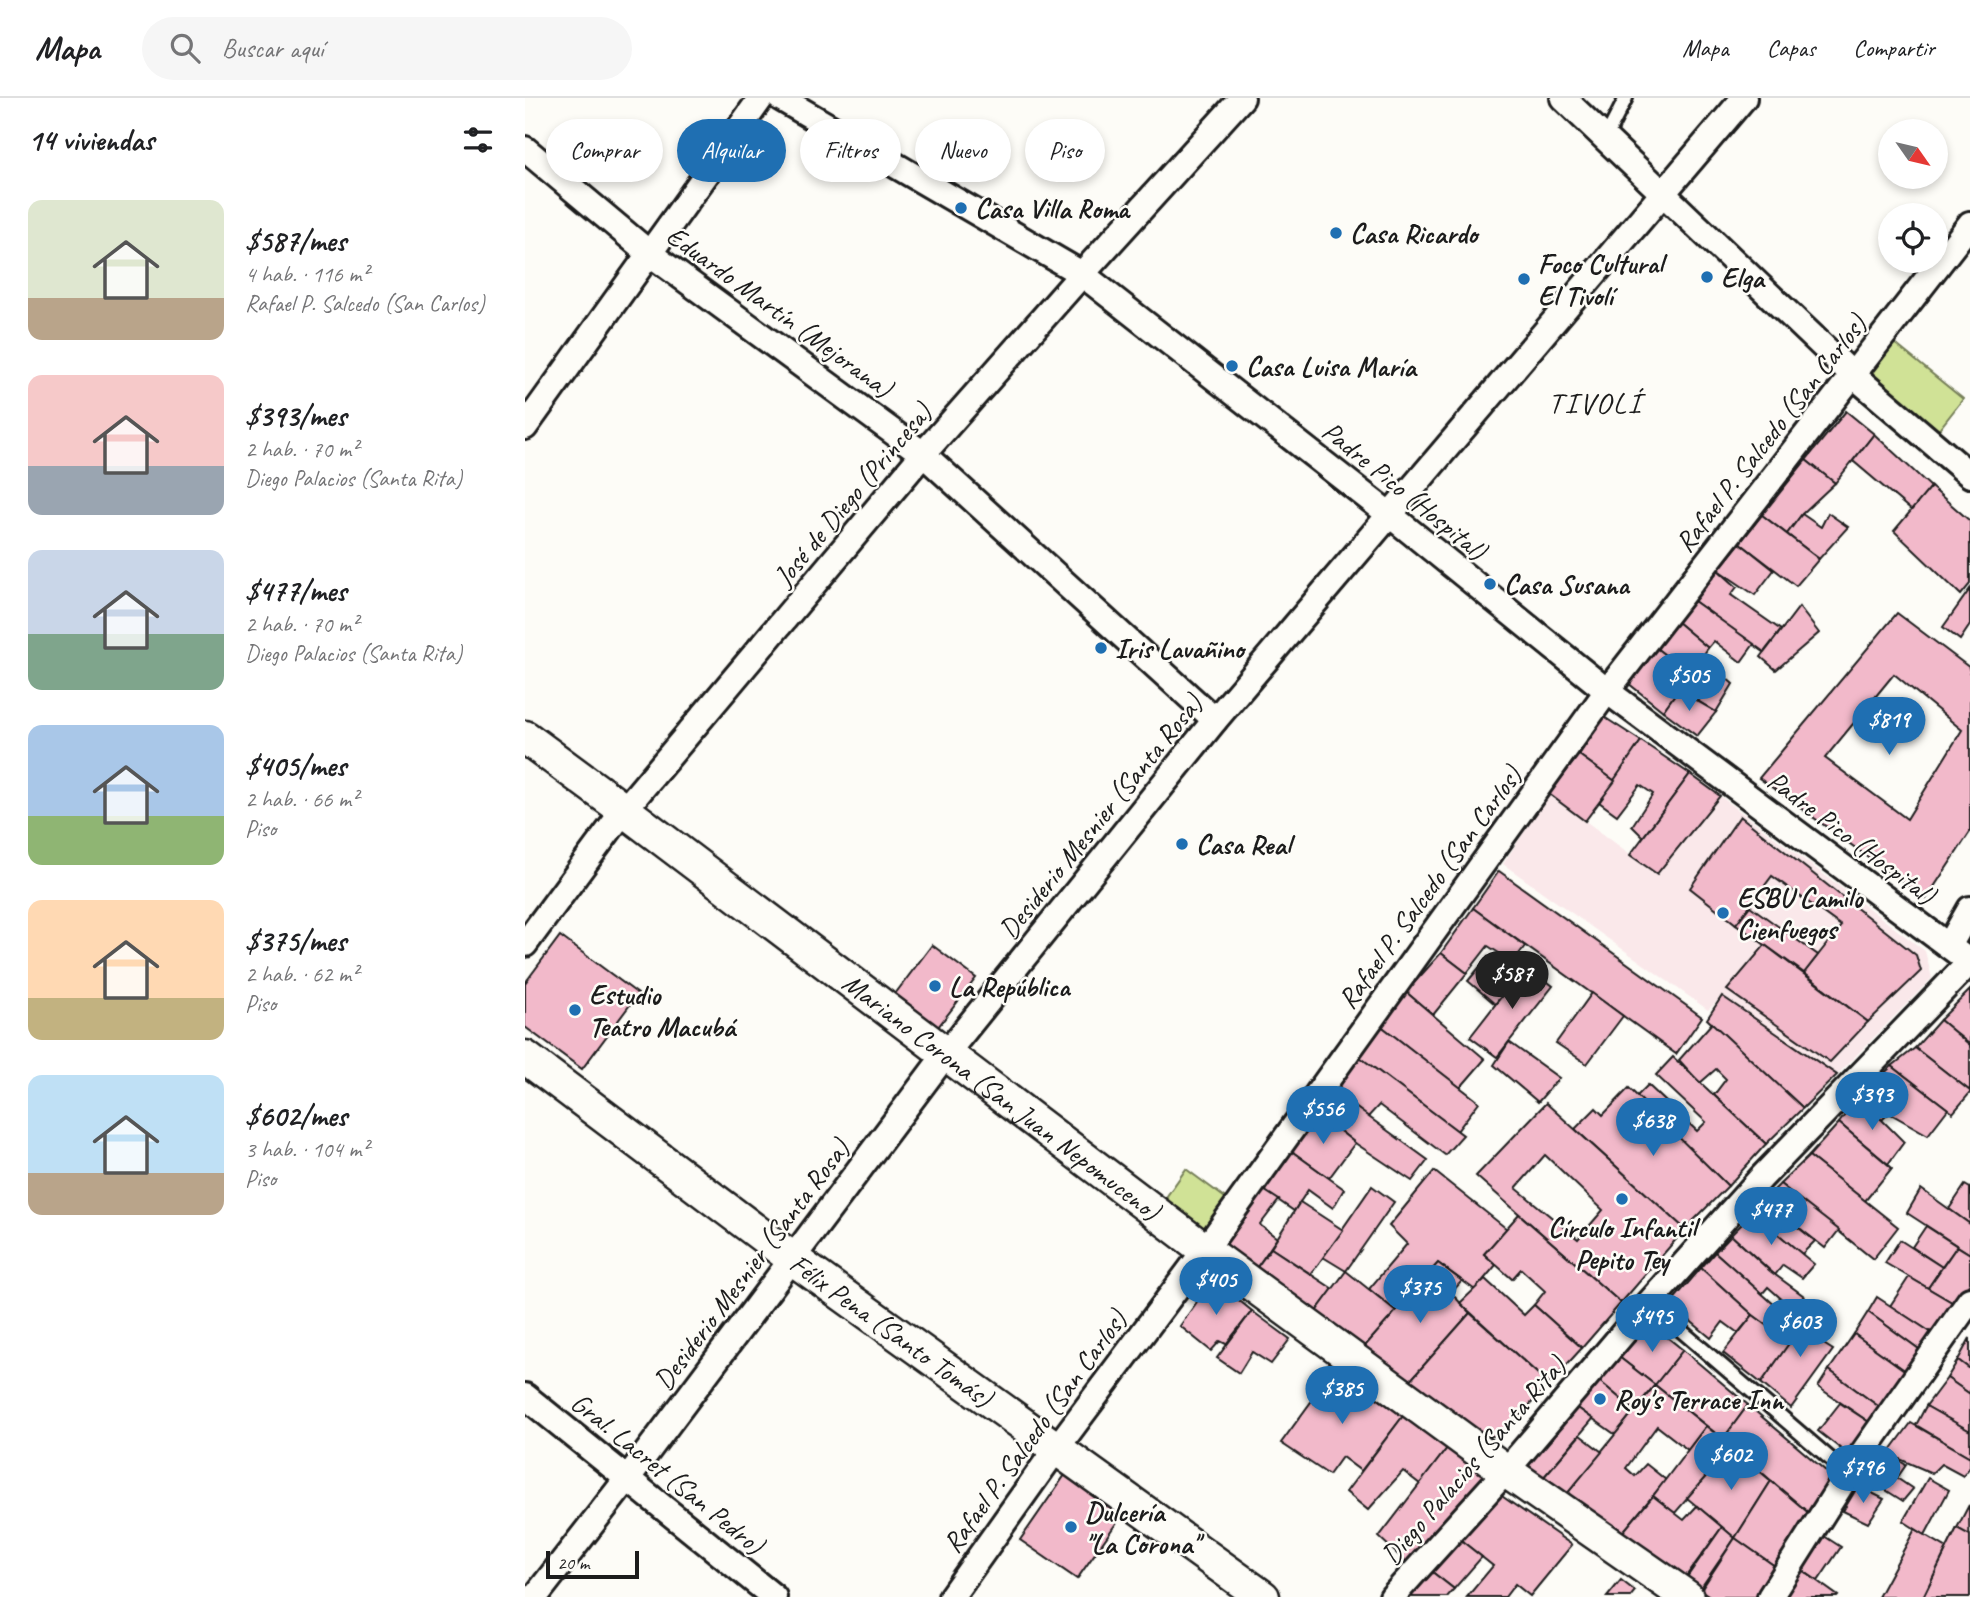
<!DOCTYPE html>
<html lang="es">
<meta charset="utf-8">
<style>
body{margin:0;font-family:Caveat,sans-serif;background:#f6f6f6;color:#202124;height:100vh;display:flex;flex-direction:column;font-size:26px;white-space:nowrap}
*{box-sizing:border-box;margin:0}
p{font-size:23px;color:#757577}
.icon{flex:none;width:38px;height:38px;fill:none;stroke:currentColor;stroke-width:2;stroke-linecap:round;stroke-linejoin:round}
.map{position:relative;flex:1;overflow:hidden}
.drawer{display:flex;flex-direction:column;background:#fff;width:525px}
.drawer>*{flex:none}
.banner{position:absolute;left:21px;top:21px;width:665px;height:63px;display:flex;gap:14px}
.needle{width:46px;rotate:124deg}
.buttons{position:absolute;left:1353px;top:21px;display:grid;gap:14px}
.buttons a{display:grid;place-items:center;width:70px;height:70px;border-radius:50%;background:#fff;box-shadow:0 4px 10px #0003;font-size:35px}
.scale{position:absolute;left:21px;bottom:18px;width:93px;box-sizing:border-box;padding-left:7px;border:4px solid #1c1c1c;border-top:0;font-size:19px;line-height:24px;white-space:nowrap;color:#1c1c1c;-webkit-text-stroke:5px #fdfcf7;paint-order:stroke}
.price{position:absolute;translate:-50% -60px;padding:0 16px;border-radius:24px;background:#1f6fb2;color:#fff;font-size:23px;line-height:46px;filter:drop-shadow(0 2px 4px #0008)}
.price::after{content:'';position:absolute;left:50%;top:42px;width:21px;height:16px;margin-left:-10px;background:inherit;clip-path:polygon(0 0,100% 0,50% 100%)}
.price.on{background:#222;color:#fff}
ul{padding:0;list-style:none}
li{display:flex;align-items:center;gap:21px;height:175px;padding:0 28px}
li span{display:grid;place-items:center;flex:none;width:196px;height:140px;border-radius:14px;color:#555}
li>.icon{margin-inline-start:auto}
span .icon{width:84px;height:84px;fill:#fffc;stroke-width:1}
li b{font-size:30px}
h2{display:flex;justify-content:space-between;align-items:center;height:84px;padding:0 28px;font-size:30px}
.pill{padding:0 24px;border-radius:32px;background:#fff;box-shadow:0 4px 10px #0003;font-size:24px;line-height:63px}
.pill.on{background:#1f6fb2;color:#fff}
header{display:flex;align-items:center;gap:42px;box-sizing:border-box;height:98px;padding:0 35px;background:#fff;border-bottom:2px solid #e0e0e0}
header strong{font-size:33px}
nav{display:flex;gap:38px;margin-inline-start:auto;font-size:24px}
.search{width:490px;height:63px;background:#f6f6f6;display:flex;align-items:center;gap:18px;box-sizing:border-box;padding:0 24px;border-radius:38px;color:#757577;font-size:26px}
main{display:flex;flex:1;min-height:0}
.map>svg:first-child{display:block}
.built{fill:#fae8ea}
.green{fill:#d0e296;stroke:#767f59;stroke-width:2}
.building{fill:#f2b9ca;stroke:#1c1c1c;stroke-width:2;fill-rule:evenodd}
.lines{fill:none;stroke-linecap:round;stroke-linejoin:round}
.service-casing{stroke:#1c1c1c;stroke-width:18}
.minor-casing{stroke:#1c1c1c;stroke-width:30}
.tertiary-casing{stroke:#1c1c1c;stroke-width:37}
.service{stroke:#fdfcf7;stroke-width:12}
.minor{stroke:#fdfcf7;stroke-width:24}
.tertiary{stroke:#fdfcf7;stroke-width:32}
.poi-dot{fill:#1f6fb2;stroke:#fdfcf7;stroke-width:2.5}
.labels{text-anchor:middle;stroke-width:5;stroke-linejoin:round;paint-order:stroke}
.poi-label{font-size:28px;font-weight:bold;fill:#1c1c1c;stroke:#fdfcf7;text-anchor:start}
.street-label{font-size:28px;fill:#1c1c1c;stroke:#fdfcf7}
.neighbourhood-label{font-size:30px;letter-spacing:2px;fill:#1c1c1c;stroke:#fdfcf7}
</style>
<header>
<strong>Mapa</strong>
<div class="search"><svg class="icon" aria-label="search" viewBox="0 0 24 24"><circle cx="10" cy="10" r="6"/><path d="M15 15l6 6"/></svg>Buscar aquí</div>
<nav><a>Mapa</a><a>Capas</a><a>Compartir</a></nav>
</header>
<main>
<section class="drawer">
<h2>14 viviendas<svg class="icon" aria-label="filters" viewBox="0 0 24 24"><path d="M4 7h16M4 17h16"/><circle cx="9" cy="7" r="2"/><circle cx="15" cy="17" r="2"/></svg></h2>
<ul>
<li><span style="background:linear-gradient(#dfe7d0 70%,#b9a48a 0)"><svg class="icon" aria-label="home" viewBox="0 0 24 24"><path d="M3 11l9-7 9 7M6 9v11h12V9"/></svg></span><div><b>$587/mes</b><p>4 hab. · 116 m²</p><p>Rafael P. Salcedo (San Carlos)</p></div></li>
<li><span style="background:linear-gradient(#f6c9c9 65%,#9aa5b1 0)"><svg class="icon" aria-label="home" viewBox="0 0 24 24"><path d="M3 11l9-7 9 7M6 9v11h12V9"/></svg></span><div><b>$393/mes</b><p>2 hab. · 70 m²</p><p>Diego Palacios (Santa Rita)</p></div></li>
<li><span style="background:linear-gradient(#c9d6e8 60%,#7fa58c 0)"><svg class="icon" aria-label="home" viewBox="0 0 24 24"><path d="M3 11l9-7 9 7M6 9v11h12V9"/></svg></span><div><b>$477/mes</b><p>2 hab. · 70 m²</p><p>Diego Palacios (Santa Rita)</p></div></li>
<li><span style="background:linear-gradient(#a9c7e8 65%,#8fb573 0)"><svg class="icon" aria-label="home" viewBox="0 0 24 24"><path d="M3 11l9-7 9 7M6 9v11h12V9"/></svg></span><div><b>$405/mes</b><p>2 hab. · 66 m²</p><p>Piso</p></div></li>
<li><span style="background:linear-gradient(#ffd9b3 70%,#c2b280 0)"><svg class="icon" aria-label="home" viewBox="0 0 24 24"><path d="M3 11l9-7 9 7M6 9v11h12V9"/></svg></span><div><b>$375/mes</b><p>2 hab. · 62 m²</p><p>Piso</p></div></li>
<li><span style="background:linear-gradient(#bfe0f5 70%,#b9a48a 0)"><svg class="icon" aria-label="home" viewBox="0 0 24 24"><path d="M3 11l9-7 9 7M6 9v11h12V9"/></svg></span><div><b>$602/mes</b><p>3 hab. · 104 m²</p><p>Piso</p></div></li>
</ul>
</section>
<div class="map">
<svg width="1445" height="1499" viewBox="0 0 1445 1499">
<rect width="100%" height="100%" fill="#fdfcf7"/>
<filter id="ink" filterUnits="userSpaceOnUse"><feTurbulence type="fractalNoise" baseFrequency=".0143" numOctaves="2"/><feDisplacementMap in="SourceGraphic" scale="14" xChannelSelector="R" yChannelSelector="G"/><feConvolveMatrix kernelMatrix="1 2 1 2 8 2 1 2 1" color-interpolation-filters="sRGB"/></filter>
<g filter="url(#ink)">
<path class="built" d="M1024,696L1132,776L1195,698L1400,853L1407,880L1312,977L1198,898L1183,912L978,766Z"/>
<g class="green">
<path d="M1368,244L1438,301L1412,334L1342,277Z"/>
<path d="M661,1071L703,1102L679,1134L637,1105Z"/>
</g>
<g class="building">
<path d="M1321,313L1349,336L1310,385L1281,362Z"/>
<path d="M1349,336L1406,389L1387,413L1328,363Z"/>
<path d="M1281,362L1310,385L1277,416L1262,436L1237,417Z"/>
<path d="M1406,389L1445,423V486L1436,497L1369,433Z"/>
<path d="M1303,415L1323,429L1294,461L1262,436L1277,416L1296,429Z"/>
<path d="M1237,417L1294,461L1271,488L1215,445Z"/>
<path d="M1215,445L1249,472L1230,497L1193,472Z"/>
<path d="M1193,472L1212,489L1206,497L1256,532L1239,554L1169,503Z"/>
<path d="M1445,491V527L1435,542L1418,529Z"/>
<path d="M1169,503L1229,546L1216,564L1189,543L1183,550L1152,524Z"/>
<path d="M1274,509L1294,535L1251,572L1236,559Z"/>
<path d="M1372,515L1445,570V734L1401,801L1234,680ZM1369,576L1437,632L1382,721L1300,660Z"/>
<path d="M1152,524L1183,550L1177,559L1208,586L1191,614L1173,603L1183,591L1131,550Z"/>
<path d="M1131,550L1157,570L1146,586L1153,592L1138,613L1103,585Z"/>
<path d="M1153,592L1191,614L1172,638L1138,613Z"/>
<path d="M1079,619L1116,643L1090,683L1054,657Z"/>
<path d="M1116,643L1165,676L1118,739L1107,728L1128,696L1115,687L1092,717L1074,704Z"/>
<path d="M1054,657L1090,683L1060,723L1024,696Z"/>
<path d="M1165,676L1195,698L1132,776L1105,757Z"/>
<path d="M1215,718L1391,857L1396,873L1343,924L1279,875L1316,828L1247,778L1211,826L1165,790Z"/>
<path d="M974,773L1177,919L1151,956L948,810Z"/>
<path d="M1225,808L1293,857L1279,875L1211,826Z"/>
<path d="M948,810L1000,848L988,864L963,848L942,875L916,855Z"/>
<path d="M35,838L113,896L57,971L0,929V885Z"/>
<path d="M407,847L451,880L413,929L370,896Z"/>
<path d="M1240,847L1343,924L1305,964L1202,892Z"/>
<path d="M916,855L942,875L908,917L881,894Z"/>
<path d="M963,859L990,881L970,906L943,883Z"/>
<path d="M1001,867L1028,888L972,959L945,939Z"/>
<path d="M1445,892V947L1415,922Z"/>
<path d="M881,894L960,961L935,990L855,927Z"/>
<path d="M1067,895L1098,918L1062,966L1031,945Z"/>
<path d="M1197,898L1312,977L1278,1010L1182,921Z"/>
<path d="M1415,922L1445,947V993L1390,950Z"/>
<path d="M1187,925L1278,1010L1241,1046L1189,997L1201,981L1191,971L1175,985L1154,962Z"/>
<path d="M855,927L954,1004L932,1033L832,957Z"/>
<path d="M984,944L1034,980L1013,1004L969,967Z"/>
<path d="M1390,950L1445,993V995L1428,1015L1367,968Z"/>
<path d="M832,957L938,1037L920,1057L854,1007L843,1019L808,993Z"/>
<path d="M1148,959L1241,1046L1203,1088L1111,999L1123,987L1172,1033L1181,1024L1131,977Z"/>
<path d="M1367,968L1423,1011L1403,1037L1364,1015L1357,1022L1331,1002Z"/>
<path d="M1104,990L1203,1088L1160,1131L1050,1031L1071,1010L1078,1017Z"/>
<path d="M808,993L903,1062L887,1083L830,1045L792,1015Z"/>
<path d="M1331,1002L1357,1022L1379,1044L1363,1066L1314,1025Z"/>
<path d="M1021,1005L1160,1131L1096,1205L951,1078ZM1020,1057L1078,1112L1053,1141L991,1090Z"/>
<path d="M792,1015L830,1045L804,1080L765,1052Z"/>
<path d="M1314,1025L1367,1070L1340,1103L1284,1058Z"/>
<path d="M765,1052L819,1091L808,1110L783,1092L769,1113L737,1091Z"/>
<path d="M1284,1058L1373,1129L1348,1161L1255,1086Z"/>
<path d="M909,1073L982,1131L959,1156L971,1167L950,1192L913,1165L871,1213L844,1191L882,1146L864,1128Z"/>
<path d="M1255,1086L1314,1132L1300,1150L1239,1102Z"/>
<path d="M1440,1087L1445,1090V1126L1424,1111Z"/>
<path d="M847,1088L869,1104L821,1173L798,1159Z"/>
<path d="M737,1091L754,1102L735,1127L752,1140L730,1172L697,1150Z"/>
<path d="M1396,1091L1445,1126V1156L1382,1115Z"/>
<path d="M1239,1102L1290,1143L1277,1156L1228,1115Z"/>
<path d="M775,1104L818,1132L786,1176L746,1150Z"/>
<path d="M1228,1115L1289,1166L1277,1180L1258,1167L1250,1177L1206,1137Z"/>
<path d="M994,1116L1096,1205L1057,1250L1009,1207L1020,1193L996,1171L987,1181L959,1156Z"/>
<path d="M1401,1128L1432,1148L1417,1169L1387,1149Z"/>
<path d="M1206,1137L1245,1173L1279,1198L1268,1211L1243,1189L1237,1196L1190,1154Z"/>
<path d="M1375,1142L1417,1169L1403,1190L1360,1165Z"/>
<path d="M1432,1148L1445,1156V1185L1430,1206L1403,1190Z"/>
<path d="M746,1150L808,1191L790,1215L730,1172Z"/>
<path d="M1190,1154L1261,1217L1250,1233L1228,1217L1176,1170Z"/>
<path d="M913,1165L937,1183L926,1195L945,1215L884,1284L839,1249Z"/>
<path d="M1176,1170L1228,1217L1213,1235L1198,1224L1186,1240L1145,1206Z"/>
<path d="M821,1173L871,1213L839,1249L790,1215Z"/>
<path d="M1384,1179L1430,1206L1410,1237L1365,1208Z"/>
<path d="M688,1181L727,1213L701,1246L695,1243L686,1253L655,1228Z"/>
<path d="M960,1181L999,1217L1009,1207L1057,1250L1024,1286L935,1205Z"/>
<path d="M1352,1199L1410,1237L1398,1254L1343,1214Z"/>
<path d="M1289,1208L1310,1224L1294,1243L1308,1252L1266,1310L1236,1285Z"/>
<path d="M727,1213L765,1241L746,1266L727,1254L714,1275L692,1260Z"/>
<path d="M1343,1214L1398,1254L1382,1274L1329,1236Z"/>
<path d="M945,1215L1024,1286L977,1337L955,1339L884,1284Z"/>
<path d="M1228,1217L1265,1244L1236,1285L1198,1255Z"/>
<path d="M1126,1226L1158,1252L1130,1287L1094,1259Z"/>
<path d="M1329,1236L1382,1274L1357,1311L1304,1272Z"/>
<path d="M1445,1240V1271L1433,1262Z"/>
<path d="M1158,1252L1223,1307L1198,1341L1130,1287Z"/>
<path d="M1094,1259L1130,1287L1109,1312L1073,1282Z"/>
<path d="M1433,1262L1445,1271V1296L1422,1280Z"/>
<path d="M810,1271L878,1318L836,1373L817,1359L804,1377L756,1345Z"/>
<path d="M1304,1272L1357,1311L1347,1326L1293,1289Z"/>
<path d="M1422,1280L1445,1296V1333L1401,1308Z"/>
<path d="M1073,1282L1109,1312L1091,1337L1050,1308Z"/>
<path d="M1130,1287L1181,1328L1163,1352L1132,1328L1101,1370L1110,1378L1121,1366L1141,1382L1097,1435L1041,1397Z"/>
<path d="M1315,1305L1347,1326L1325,1358L1293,1333Z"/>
<path d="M1223,1307L1308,1379L1286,1417L1198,1341Z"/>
<path d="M1050,1308L1068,1321L1018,1380L997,1365Z"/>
<path d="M1401,1308L1445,1333V1359L1391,1327Z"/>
<path d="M878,1318L923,1349L895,1386L878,1373L843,1412L821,1394Z"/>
<path d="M1386,1325L1445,1359V1369L1438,1378L1416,1366L1407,1375L1363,1356Z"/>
<path d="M1181,1328L1207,1349L1150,1415L1128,1398Z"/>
<path d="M1055,1337L1077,1354L1041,1397L1018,1380Z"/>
<path d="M923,1349L966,1380L882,1465L854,1439Z"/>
<path d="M1207,1349L1246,1383L1210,1440L1162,1400Z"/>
<path d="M1359,1353L1381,1367L1372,1380L1351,1366Z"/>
<path d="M1351,1366L1388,1391L1378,1403L1343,1381Z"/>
<path d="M540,1377L597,1417L552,1481L495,1442Z"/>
<path d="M1403,1380L1424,1392L1400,1437L1378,1423Z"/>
<path d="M1246,1383L1286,1417L1254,1471L1210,1440Z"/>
<path d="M1333,1388L1359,1401L1343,1425L1318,1413Z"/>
<path d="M971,1394L1047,1447L1005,1498L990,1486L980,1499H942L968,1468L928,1436Z"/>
<path d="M1128,1398L1159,1422L1172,1408L1197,1429L1159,1481L1097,1435Z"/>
<path d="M1444,1407L1445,1499H1398L1432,1430Z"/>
<path d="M1197,1429L1210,1440L1175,1491L1160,1482Z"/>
<path d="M1432,1430L1445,1437V1499H1398Z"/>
<path d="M1390,1431L1422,1450L1398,1499H1353Z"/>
<path d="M928,1436L957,1459L929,1491L897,1466Z"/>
<path d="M1296,1436L1316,1449L1293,1483L1274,1470Z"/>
<path d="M1210,1440L1254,1471L1237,1499H1186L1176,1492Z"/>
<path d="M897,1466L929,1491L922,1499H869Z"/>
<path d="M1274,1470L1313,1498L1312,1499H1256Z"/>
<path d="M1096,1482L1110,1493L1105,1499H1082Z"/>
</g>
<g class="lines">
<defs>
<g id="service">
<path d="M1081,39L1101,0"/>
<path d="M1124,1205L1323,1376"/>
</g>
<g id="minor">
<path d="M255,0L557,176L865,417L1082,593L1445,864"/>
<path d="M1038,0L1328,277L1445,377"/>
<path d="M0,51L124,155L398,356L690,622"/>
<path d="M0,329L236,0"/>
<path d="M0,846L99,712L398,356L557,176L717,0"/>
<path d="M1424,848L1445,811"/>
<path d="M0,1298L249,1499"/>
<path d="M10,1499L102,1381L420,957L690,622L1219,0"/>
<path d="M426,1499L531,1351L680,1152L1082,593L1445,126"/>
<path d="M867,1499L981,1373L1124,1205L1236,1080L1445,864"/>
<path d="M1245,1499L1323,1376L1445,1202"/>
</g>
<g id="tertiary">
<path id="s1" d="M0,639L99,712L680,1152L981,1373L1162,1499"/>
<path id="s2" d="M0,959L268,1161L738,1499"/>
</g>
</defs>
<use href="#service" class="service-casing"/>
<use href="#minor" class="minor-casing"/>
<use href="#tertiary" class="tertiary-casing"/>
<use href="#service" class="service"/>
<use href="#minor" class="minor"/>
<use href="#tertiary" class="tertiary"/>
</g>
</g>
<g class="poi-dot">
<circle cx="436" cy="110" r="7"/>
<circle cx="811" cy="135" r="7"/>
<circle cx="1182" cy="179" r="7"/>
<circle cx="999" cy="181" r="7"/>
<circle cx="707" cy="268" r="7"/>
<circle cx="965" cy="486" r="7"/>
<circle cx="576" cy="550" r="7"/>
<circle cx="657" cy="746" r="7"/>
<circle cx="1198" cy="815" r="7"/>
<circle cx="410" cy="888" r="7"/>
<circle cx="50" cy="912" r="7"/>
<circle cx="1097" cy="1101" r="7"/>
<circle cx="1075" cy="1301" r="7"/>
<circle cx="546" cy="1429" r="7"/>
</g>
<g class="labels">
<g class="poi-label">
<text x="450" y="120">Casa Villa Roma</text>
<text x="825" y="145">Casa Ricardo</text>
<text x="1013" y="175">Foco Cultural<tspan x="1013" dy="32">El Tivolí</tspan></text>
<text x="1196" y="189">Elga</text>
<text x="721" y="278">Casa Luisa María</text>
<text x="979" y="496">Casa Susana</text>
<text x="590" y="560">Iris Lavañino</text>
<text x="671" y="756">Casa Real</text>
<text x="1212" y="809">ESBU Camilo<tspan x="1212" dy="32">Cienfuegos</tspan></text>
<text x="424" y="898">La República</text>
<text x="64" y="906">Estudio<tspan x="64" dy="32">Teatro Macubá</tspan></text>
<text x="1097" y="1139" text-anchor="middle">Círculo Infantil<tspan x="1097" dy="32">Pepito Tey</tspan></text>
<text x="1089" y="1311">Roy's Terrace Inn</text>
<text x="560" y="1423">Dulcería<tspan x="560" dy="32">"La Corona"</tspan></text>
</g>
<g class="street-label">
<text transform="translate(255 213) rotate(36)" y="10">Eduardo Martín (Mejorana)</text>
<text transform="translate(1245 335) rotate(-52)" y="10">Rafael P. Salcedo (San Carlos)</text>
<text transform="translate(880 392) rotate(39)" y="10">Padre Pico (Hospital)</text>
<text transform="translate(327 396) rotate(-50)" y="10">José de Diego (Princesa)</text>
<text transform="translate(575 718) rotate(-51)" y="10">Desiderio Mesnier (Santa Rosa)</text>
<text transform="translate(1327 739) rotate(37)" y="10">Padre Pico (Hospital)</text>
<text transform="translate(904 789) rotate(-54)" y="10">Rafael P. Salcedo (San Carlos)</text>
<text dy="10" stroke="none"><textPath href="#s1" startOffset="597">Mariano Corona (San Juan Nepomuceno)</textPath></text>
<text transform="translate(226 1166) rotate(-53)" y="10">Desiderio Mesnier (Santa Rosa)</text>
<text dy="10" stroke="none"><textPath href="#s2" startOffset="457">Félix Pena (Santo Tomás)</textPath></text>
<text transform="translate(509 1333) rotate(-54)" y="10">Rafael P. Salcedo (San Carlos)</text>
<text transform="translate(948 1362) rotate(-49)" y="10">Diego Palacios (Santa Rita)</text>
<text transform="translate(143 1375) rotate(39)" y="10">Gral. Lacret (San Pedro)</text>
</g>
<g class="neighbourhood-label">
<text x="1070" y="315">TIVOLÍ</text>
</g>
</g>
</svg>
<div class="buttons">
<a><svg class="needle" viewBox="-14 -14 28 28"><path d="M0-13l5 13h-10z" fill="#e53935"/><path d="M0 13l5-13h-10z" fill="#757577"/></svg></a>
<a><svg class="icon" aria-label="locate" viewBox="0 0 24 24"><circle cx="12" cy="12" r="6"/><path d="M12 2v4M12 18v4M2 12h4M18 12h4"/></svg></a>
</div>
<div class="scale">20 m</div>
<b class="price" style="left:1164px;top:615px">$505</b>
<b class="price" style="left:1364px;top:659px">$819</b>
<b class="price on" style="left:987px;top:913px">$587</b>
<b class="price" style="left:1347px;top:1034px">$393</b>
<b class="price" style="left:798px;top:1048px">$556</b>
<b class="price" style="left:1128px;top:1060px">$638</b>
<b class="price" style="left:1246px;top:1149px">$477</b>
<b class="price" style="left:691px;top:1219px">$405</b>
<b class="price" style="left:895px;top:1227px">$375</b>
<b class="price" style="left:1127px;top:1256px">$495</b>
<b class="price" style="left:1275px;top:1261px">$603</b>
<b class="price" style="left:817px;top:1328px">$385</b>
<b class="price" style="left:1206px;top:1394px">$602</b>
<b class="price" style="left:1338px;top:1407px">$796</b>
<div class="banner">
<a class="pill">Comprar</a>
<a class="pill on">Alquilar</a>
<a class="pill">Filtros</a>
<a class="pill">Nuevo</a>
<a class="pill">Piso</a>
</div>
</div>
</main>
